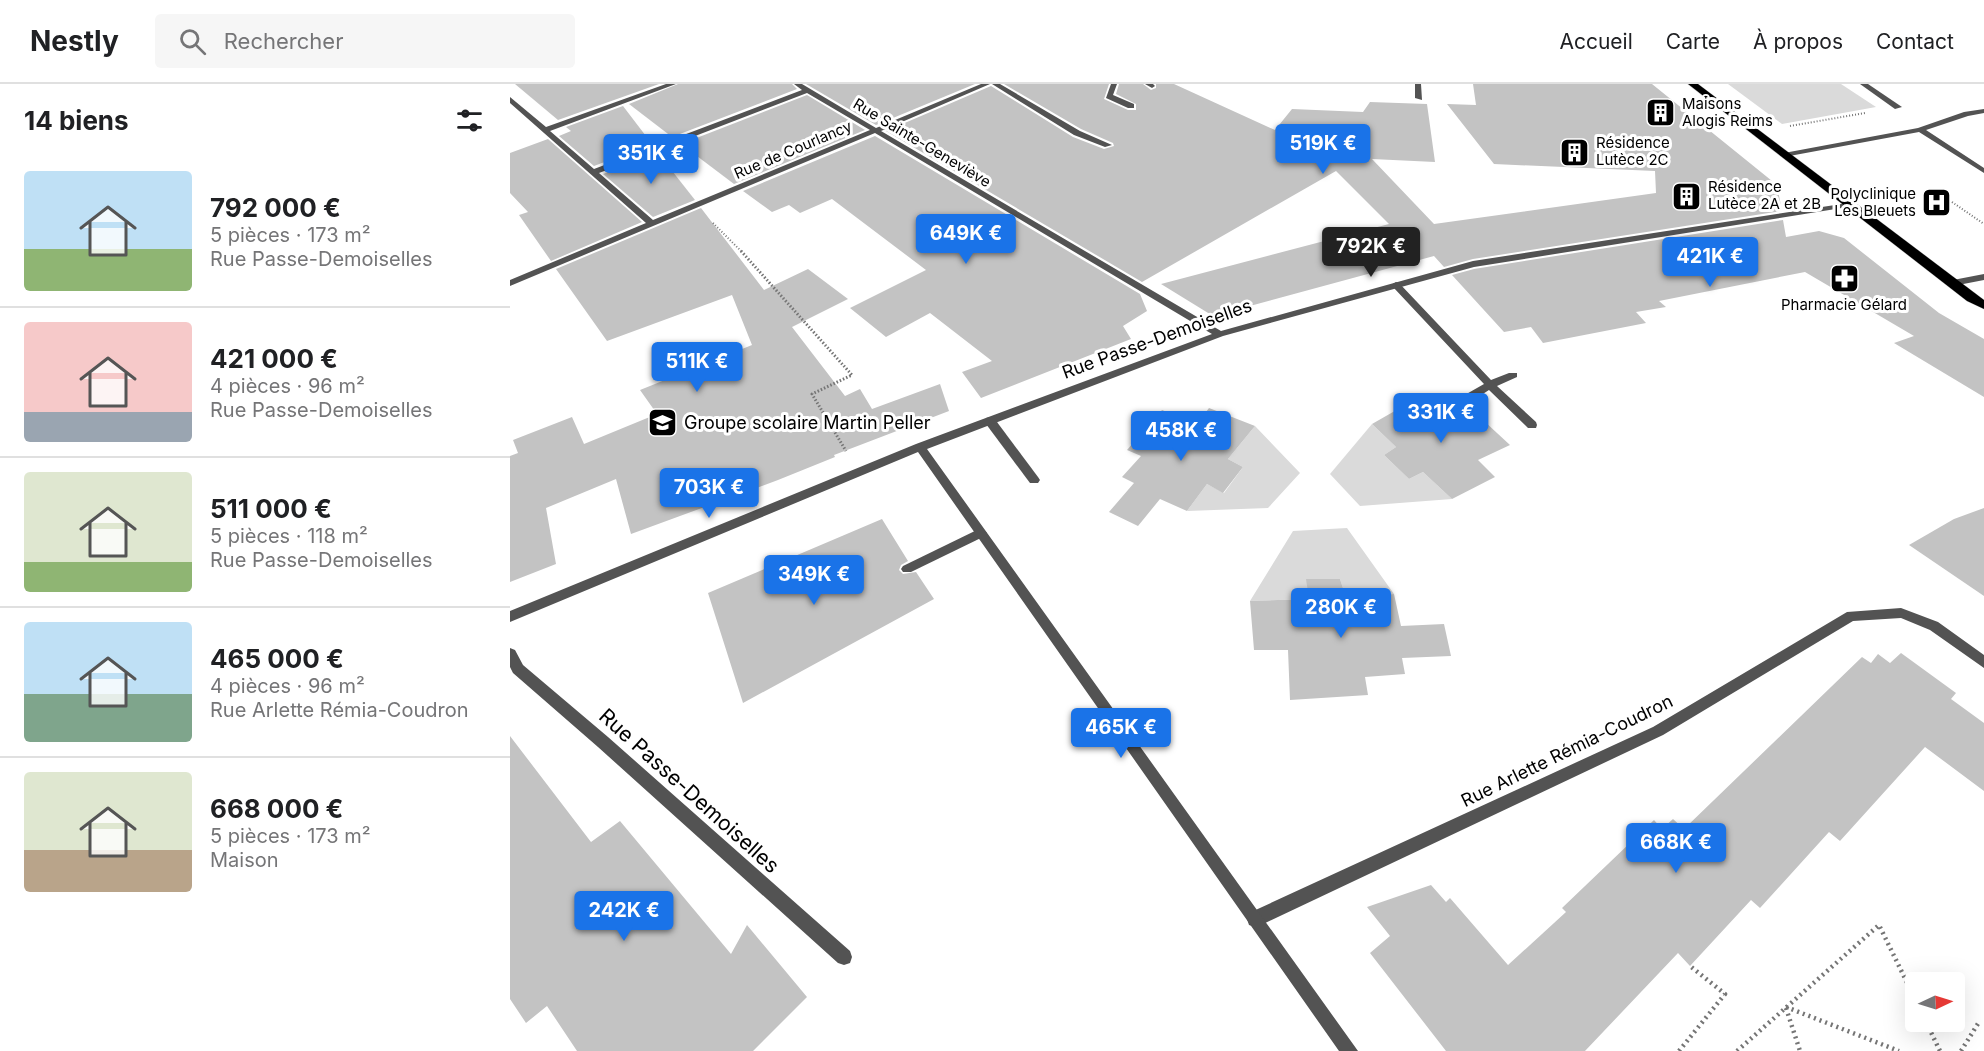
<!DOCTYPE html>
<html lang="fr">
<meta charset="utf-8">
<style>
body{margin:0;font-family:Inter,sans-serif;background:#f6f6f6;color:#202124;height:100vh;display:flex;flex-direction:column;font-size:22px;white-space:nowrap}
*{box-sizing:border-box;margin:0}
p{font-size:20px;color:#757577}
.icon{flex:none;width:33px;height:33px;fill:none;stroke:currentColor;stroke-width:2;stroke-linecap:round;stroke-linejoin:round}
.map{position:relative;flex:1;overflow:hidden}
.sheet{display:flex;flex-direction:column;background:#fff;width:510px}
.sheet>*{flex:none}
.needle{width:39px;rotate:86deg}
.tools{position:absolute;left:1395px;top:888px;display:grid;gap:12px}
.tools a{display:grid;place-items:center;width:60px;height:60px;border-radius:6px;background:#fff;box-shadow:0 6px 24px #0002;font-size:30px}
.price{position:absolute;translate:-50% -51px;padding:0 14px;border-radius:6px;background:#1a73e8;color:#fff;font-size:20px;line-height:39px;filter:drop-shadow(0 2px 3px #0008)}
.price::after{content:'';position:absolute;left:50%;top:36px;width:18px;height:14px;margin-left:-9px;background:inherit;clip-path:polygon(0 0,100% 0,50% 100%)}
.price.selected{background:#222;color:#fff}
ul{padding:0;list-style:none}
li{display:flex;align-items:center;gap:18px;height:150px;padding:0 24px}
li+li{border-top:2px solid #e0e0e0}
li span{display:grid;place-items:center;flex:none;width:168px;height:120px;border-radius:6px;color:#555}
li>.icon{margin-inline-start:auto}
span .icon{width:72px;height:72px;fill:#fffc;stroke-width:1}
li b{font-size:26px}
h2{display:flex;justify-content:space-between;align-items:center;height:72px;padding:0 24px;font-size:26px}
header{display:flex;align-items:center;gap:36px;box-sizing:border-box;height:84px;padding:0 30px;background:#fff;border-bottom:2px solid #e0e0e0}
header strong{font-size:28px}
nav{display:flex;gap:33px;margin-inline-start:auto;font-size:21px}
.search{width:420px;height:54px;background:#f6f6f6;display:flex;align-items:center;gap:15px;box-sizing:border-box;padding:0 21px;border-radius:6px;color:#757577;font-size:22px}
main{display:flex;flex:1;min-height:0}
.map>svg:first-child{display:block}
.green{fill:#dadada}
.building{fill:#c3c3c3}
.lines{fill:none;stroke-linecap:round;stroke-linejoin:round}
.primary-casing{stroke:#dbdbdb;stroke-width:1}
.path-far2{stroke:#757575;stroke-width:2;stroke-dasharray:1 2;stroke-linecap:butt}
.path-far1{stroke:#757575;stroke-width:3;stroke-dasharray:1.5 2;stroke-linecap:butt}
.path{stroke:#757575;stroke-width:4.5;stroke-dasharray:2 4;stroke-linecap:butt}
.lane{fill:#535353;fill-rule:evenodd}
.street{fill:#535353;fill-rule:evenodd}
.primary{fill:#000;fill-rule:evenodd}
.labels{text-anchor:middle;stroke-width:6;stroke-linejoin:round;paint-order:stroke}
.far-poi-label{font-size:15px;fill:#000;stroke:#fff;text-anchor:start}
.far-street-label{font-size:15px;fill:#000;stroke:#fff}
.street-label{font-size:18px;fill:#000;stroke:#fff}
.poi-label{font-size:18px;fill:#000;stroke:#fff;text-anchor:start}
.near-street-label{font-size:21px;fill:#000;stroke:#fff}
</style>
<header>
<strong>Nestly</strong>
<div class="search"><svg class="icon" aria-label="search" viewBox="0 0 24 24"><circle cx="10" cy="10" r="6"/><path d="M15 15l6 6"/></svg>Rechercher</div>
<nav><a>Accueil</a><a>Carte</a><a>À propos</a><a>Contact</a></nav>
</header>
<main>
<section class="sheet">
<h2>14 biens<svg class="icon" aria-label="filters" viewBox="0 0 24 24"><path d="M4 7h16M4 17h16"/><circle cx="9" cy="7" r="2"/><circle cx="15" cy="17" r="2"/></svg></h2>
<ul>
<li><span style="background:linear-gradient(#bfe0f5 65%,#8fb573 0)"><svg class="icon" aria-label="home" viewBox="0 0 24 24"><path d="M3 11l9-7 9 7M6 9v11h12V9"/></svg></span><div><b>792 000 €</b><p>5 pièces · 173 m²</p><p>Rue Passe-Demoiselles</p></div></li>
<li><span style="background:linear-gradient(#f6c9c9 75%,#9aa5b1 0)"><svg class="icon" aria-label="home" viewBox="0 0 24 24"><path d="M3 11l9-7 9 7M6 9v11h12V9"/></svg></span><div><b>421 000 €</b><p>4 pièces · 96 m²</p><p>Rue Passe-Demoiselles</p></div></li>
<li><span style="background:linear-gradient(#dfe7d0 75%,#8fb573 0)"><svg class="icon" aria-label="home" viewBox="0 0 24 24"><path d="M3 11l9-7 9 7M6 9v11h12V9"/></svg></span><div><b>511 000 €</b><p>5 pièces · 118 m²</p><p>Rue Passe-Demoiselles</p></div></li>
<li><span style="background:linear-gradient(#bfe0f5 60%,#7fa58c 0)"><svg class="icon" aria-label="home" viewBox="0 0 24 24"><path d="M3 11l9-7 9 7M6 9v11h12V9"/></svg></span><div><b>465 000 €</b><p>4 pièces · 96 m²</p><p>Rue Arlette Rémia-Coudron</p></div></li>
<li><span style="background:linear-gradient(#dfe7d0 65%,#b9a48a 0)"><svg class="icon" aria-label="home" viewBox="0 0 24 24"><path d="M3 11l9-7 9 7M6 9v11h12V9"/></svg></span><div><b>668 000 €</b><p>5 pièces · 173 m²</p><p>Maison</p></div></li>
</ul>
</section>
<div class="map">
<svg width="1474" height="967" viewBox="0 0 1474 967">
<rect width="100%" height="100%" fill="#fff"/>
<g class="green">
<path d="M1218,0H1331L1366,23L1272,40Z"/>
<path d="M862,340L886,363L874,371L899,395L913,388L942,415L850,422L820,390Z"/>
<path d="M745,342L790,389L758,424L677,427L697,400L714,409L733,383L718,375Z"/>
<path d="M837,444L884,510L836,513L830,495H797L799,515L740,517L783,447Z"/>
</g>
<g class="building">
<path d="M5,0H149L48,36Z"/>
<path d="M168,0H282L287,5L162,53L119,20Z"/>
<path d="M296,0H465L366,41Z"/>
<path d="M494,0H599L594,15L618,26H626V20L606,10L609,0H633L641,6L646,4V0H664L765,46L782,25L853,28L860,18L917,20L925,78L862,75L924,140L1146,109L1145,87L984,80L937,20L966,21L963,0H1142L1267,101L1272,127L963,175L934,183L924,172L703,232L651,200L879,140L826,87L632,198L376,47L481,2L563,53L594,65L604,62L603,59L571,45Z"/>
<path d="M297,11L355,46L224,100L171,60Z"/>
<path d="M113,22L142,60L84,82L49,52L61,47L56,43Z"/>
<path d="M365,52L630,210L637,227L613,242L621,255L471,314L452,288L482,277L420,229L376,253L340,224L416,186L322,115L290,129L279,121L262,128L233,107Z"/>
<path d="M38,55L132,138L41,177L9,131L18,128L0,109V69Z"/>
<path d="M148,69L185,116L143,133L93,90Z"/>
<path d="M191,124L254,206L298,185L338,215L282,243L335,312L350,305L362,325L430,300L439,327L324,371L325,373L268,396L121,450L106,395L36,424L46,480L0,498V372L8,369L3,356L62,333L74,360L147,330L130,306L242,261L222,211L97,257L46,185Z"/>
<path d="M1273,136L1276,153L1309,147L1334,154L1429,229L1474,255V313L1384,259L1404,252L1295,188L1149,217L1156,223L1126,228L1136,239L1033,259L1021,243L994,248L942,191L964,185Z"/>
<path d="M911,312L916,317L928,312L948,331L961,325L1000,361L968,376L985,393L942,415L913,388L899,395L874,371L886,363L862,340Z"/>
<path d="M699,324L745,342L718,375L733,383L713,409L697,400L677,427L650,415L628,442L599,428L624,399L612,393L631,372L617,366L652,326L687,340Z"/>
<path d="M1474,424V512L1399,461L1444,435Z"/>
<path d="M372,435L398,477L391,481L389,486L393,490L406,488L424,515L233,619L198,509Z"/>
<path d="M796,495H830L836,513L884,510L891,542L934,540L941,572L892,574L895,590L855,593L858,611L780,616L778,566H744L740,517L799,515Z"/>
<path d="M1391,569L1446,609L1441,615L1474,639V707L1415,663L1330,757L1319,748L1250,824L1241,816L1180,882L1168,869L1075,967H936L860,869L880,852L857,823L921,801L936,818L940,814L998,881L1056,828L1052,824L1144,736L1152,745L1163,735L1174,745L1352,573L1361,579L1368,570L1380,579Z"/>
<path d="M0,652L81,758L110,737L221,870L237,841L297,913L243,967H67L37,922L16,939L0,915Z"/>
</g>
<g class="lines">
<defs>
<path id="primary" d="M1178,0H1188L1474,216V225L1457,217Z"/>
</defs>
<use href="#primary" class="primary-casing"/>
<g class="path-far2">
<path d="M1280,42L1355,29"/>
<path d="M1442,118L1474,140"/>
<path d="M203,139L232,168"/>
</g>
<path class="path-far1" d="M231,167L342,291L302,310L336,367"/>
<g class="path">
<path d="M1276,923L1389,967"/>
<path d="M1276,924L1290,967"/>
<path d="M1416,938L1430,967"/>
<path d="M1169,967L1215,910L1180,882"/>
<path d="M1227,967L1369,841L1406,917"/>
<path d="M1451,967L1469,938"/>
</g>
<g class="lane">
<path d="M482,0H490L570,47L602,61L595,63L564,51Z"/>
<path d="M601,0H607L603,11L624,20V24H618L596,14Z"/>
<path d="M635,0H643L645,2L642,4Z"/>
<path d="M905,0H911L912,16L905,14Z"/>
<path d="M1474,25V29L1458,32L1416,46L1474,84V89L1409,48L1274,73L1270,71L1274,69L1408,44L1454,28Z"/>
<path d="M1474,190V196L1443,202L1438,199L1443,196Z"/>
<path d="M886,198L889,199L981,296L999,289H1007V293L987,302L1026,338L1027,341L1026,344H1018L979,306L954,322H946L945,319L946,316L974,300L883,203L881,201Z"/>
<path d="M480,333L484,334L528,393L530,396L528,399H520L476,340L475,337L476,334Z"/>
<path d="M471,444L477,449L475,452L401,488H393L391,485L393,482Z"/>
<path d="M1391,524L1428,538L1474,571V584L1420,546L1391,534L1343,537L1153,651L751,841L745,843L739,841L737,835L739,829L1143,643L1337,528Z"/>
<path d="M0,564L5,566L13,581L98,653L340,867L342,873L340,879L334,881L328,879L88,663L3,589L0,583Z"/>
</g>
<g class="street">
<path d="M156,0H166L40,47L84,85L292,6L284,0H292L366,44L471,0H480L371,47L711,247L963,177L1338,119L1342,121L1338,123L964,183L713,252L417,365L848,967H829L408,368L0,538V527L406,360L702,250L365,49L0,202V196L136,139L0,19V13L36,43ZM297,9L360,46L143,136L89,89Z"/>
<path d="M1350,0H1358L1392,23L1385,25Z"/>
</g>
<use href="#primary" class="primary"/>
</g>
<defs>
<symbol id="building-square" viewBox="-11 -11 22 22"><rect x="-9" y="-9" width="18" height="18" rx="4" fill="#000" stroke="#fff"/><path d="M-4-6H4V6H1V3H-1V6H-4ZM-2.5-4.3h1.7v1.8h-1.7ZM.8-4.3h1.7v1.8H.8ZM-2.5-1h1.7V.8h-1.7ZM.8-1h1.7V.8H.8Z" fill="#fff"/></symbol>
<symbol id="hospital-square" viewBox="-11 -11 22 22"><rect x="-9" y="-9" width="18" height="18" rx="4" fill="#000" stroke="#fff"/><path d="M-5-5h3v3.5h4V-5h3V5h-3V1.5h-4V5h-3Z" fill="#fff"/></symbol>
<symbol id="pharmacy-square" viewBox="-11 -11 22 22"><rect x="-9" y="-9" width="18" height="18" rx="4" fill="#000" stroke="#fff"/><path d="M-2-6h4v4h4v4h-4v4h-4v-4h-4v-4h4Z" fill="#fff"/></symbol>
<symbol id="school-square" viewBox="-11 -11 22 22"><rect x="-9" y="-9" width="18" height="18" rx="4" fill="#000" stroke="#fff"/><path d="M0-5L7-2L0 1L-7-2ZM-4 1L0 2.5L4 1V4Q0 6-4 4Z" fill="#fff"/></symbol>
</defs>
<g fill-rule="evenodd">
<use href="#building-square" x="1134" y="12" width="33" height="33"/>
<use href="#building-square" x="1048" y="52" width="33" height="33"/>
<use href="#building-square" x="1160" y="96" width="33" height="33"/>
<use href="#hospital-square" x="1410" y="102" width="33" height="33"/>
<use href="#pharmacy-square" x="1318" y="178" width="33" height="33"/>
<use href="#school-square" x="136" y="322" width="33" height="33"/>
</g>
<g class="labels">
<g class="far-poi-label">
<text x="1172" y="25">Maisons<tspan x="1172" dy="17">Alogis Reims</tspan></text>
<text x="1086" y="64">Résidence<tspan x="1086" dy="17">Lutèce 2C</tspan></text>
<text x="1198" y="108">Résidence<tspan x="1198" dy="17">Lutèce 2A et 2B</tspan></text>
<text x="1406" y="115" text-anchor="end">Polyclinique<tspan x="1406" dy="17">Les Bleuets</tspan></text>
<text x="1334" y="226" text-anchor="middle">Pharmacie Gélard</text>
</g>
<g class="far-street-label">
<text transform="translate(412 59) rotate(31)" y="5">Rue Sainte-Geneviève</text>
<text transform="translate(283 66) rotate(-23)" y="5">Rue de Courlancy</text>
</g>
<g class="street-label">
<text transform="translate(647 255) rotate(-20)" y="6">Rue Passe-Demoiselles</text>
<text transform="translate(1057 667) rotate(-26)" y="6">Rue Arlette Rémia-Coudron</text>
</g>
<g class="poi-label">
<text x="174" y="345">Groupe scolaire Martin Peller</text>
</g>
<g class="near-street-label">
<text transform="translate(179 707) rotate(42)" y="7">Rue Passe-Demoiselles</text>
</g>
</g>
</svg>
<div class="tools">
<a><svg class="needle" viewBox="-14 -14 28 28"><path d="M0-13l5 13h-10z" fill="#e53935"/><path d="M0 13l5-13h-10z" fill="#757577"/></svg></a>
</div>
<b class="price" style="left:813px;top:91px">519K €</b>
<b class="price" style="left:141px;top:101px">351K €</b>
<b class="price" style="left:456px;top:181px">649K €</b>
<b class="price selected" style="left:861px;top:194px">792K €</b>
<b class="price" style="left:1200px;top:204px">421K €</b>
<b class="price" style="left:187px;top:309px">511K €</b>
<b class="price" style="left:931px;top:360px">331K €</b>
<b class="price" style="left:671px;top:378px">458K €</b>
<b class="price" style="left:199px;top:435px">703K €</b>
<b class="price" style="left:304px;top:522px">349K €</b>
<b class="price" style="left:831px;top:555px">280K €</b>
<b class="price" style="left:611px;top:675px">465K €</b>
<b class="price" style="left:1166px;top:790px">668K €</b>
<b class="price" style="left:114px;top:858px">242K €</b>
</div>
</main>
